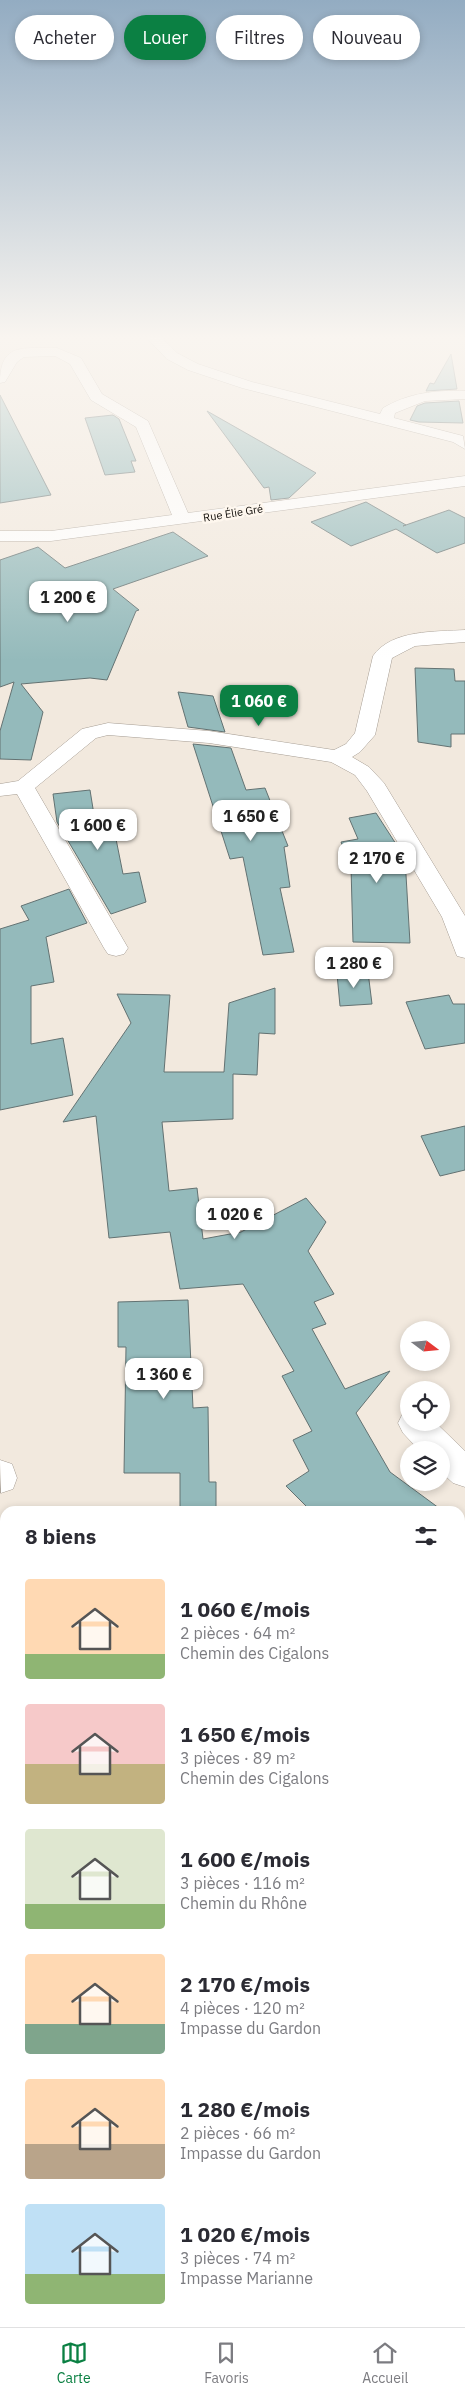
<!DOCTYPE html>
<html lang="fr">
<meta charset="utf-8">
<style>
body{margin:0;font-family:"IBM Plex Sans",sans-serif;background:#f2f2f3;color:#2b2b33;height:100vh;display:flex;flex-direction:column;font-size:19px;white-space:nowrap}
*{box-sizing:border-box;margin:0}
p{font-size:16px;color:#7c7c81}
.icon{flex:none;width:28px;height:28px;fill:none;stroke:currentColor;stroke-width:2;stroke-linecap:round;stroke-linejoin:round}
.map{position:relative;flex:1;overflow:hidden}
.drawer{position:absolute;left:0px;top:1506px;width:465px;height:821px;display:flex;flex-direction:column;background:#fff;border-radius:15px 15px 0 0;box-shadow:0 2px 8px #0003}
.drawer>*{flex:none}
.top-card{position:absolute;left:15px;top:15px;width:435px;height:45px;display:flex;gap:10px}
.needle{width:32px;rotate:106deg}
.tools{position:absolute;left:400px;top:1321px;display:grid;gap:10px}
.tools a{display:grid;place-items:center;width:50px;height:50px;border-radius:50%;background:#fff;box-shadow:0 2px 8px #0003;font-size:25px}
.price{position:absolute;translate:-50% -42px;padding:0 11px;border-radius:10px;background:#fff;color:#222;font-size:16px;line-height:32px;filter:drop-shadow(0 1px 2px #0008)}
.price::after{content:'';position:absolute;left:50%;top:30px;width:15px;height:11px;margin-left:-8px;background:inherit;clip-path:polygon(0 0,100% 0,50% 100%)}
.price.current{background:#0b8043;color:#fff}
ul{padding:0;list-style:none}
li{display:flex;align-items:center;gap:15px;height:125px;padding:0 25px}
li span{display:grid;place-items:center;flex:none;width:140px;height:100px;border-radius:5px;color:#555}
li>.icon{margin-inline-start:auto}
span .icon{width:60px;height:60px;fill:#fffc;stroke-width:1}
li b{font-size:21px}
h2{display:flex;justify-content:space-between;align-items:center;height:60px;padding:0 25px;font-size:21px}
.pill{padding:0 18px;border-radius:22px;background:#fff;box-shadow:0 2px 8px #0003;font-size:18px;line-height:45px}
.pill.current{background:#0b8043;color:#fff}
.tab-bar{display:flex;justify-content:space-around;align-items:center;height:70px;border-top:1px solid #e1e1e2;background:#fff;font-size:14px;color:#7c7c81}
.tab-bar a{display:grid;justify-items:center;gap:2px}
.tab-bar .current{color:#0b8043}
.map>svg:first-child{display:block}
.building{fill:#94babb;stroke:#637272}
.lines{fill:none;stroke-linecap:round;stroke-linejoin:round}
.minor-casing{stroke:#a69d93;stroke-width:1}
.tertiary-casing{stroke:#a69d93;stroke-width:1}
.minor{fill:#fff;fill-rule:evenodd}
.tertiary{fill:#fff;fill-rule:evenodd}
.labels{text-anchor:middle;stroke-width:5;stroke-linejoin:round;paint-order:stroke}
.far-street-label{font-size:11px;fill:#0f0c08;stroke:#fef7ee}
</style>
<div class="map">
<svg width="465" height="2327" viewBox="0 0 465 2327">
<rect width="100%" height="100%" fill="#f2e9de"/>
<g class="building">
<path d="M451,354L457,389L426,391L430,383L434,384Z"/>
<path d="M0,395L51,495L0,503Z"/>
<path d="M459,401L463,423L419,422L410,420L417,406L425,403Z"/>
<path d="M207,411L316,473L289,498L271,500L269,487L264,488Z"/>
<path d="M113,415L119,419L136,461H131L135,472L105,475L85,418Z"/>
<path d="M366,502L406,525L403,526L449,510L465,518V543L437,553L396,529L351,546L311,522Z"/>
<path d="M173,532L208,556L113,589L139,610L136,611L107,680L90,678L21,684L43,712L31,760L0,759V731L14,682L0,687V560L38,547L65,568Z"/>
<path d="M415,668L454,669L455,681H465V734H451V747L418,742Z"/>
<path d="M178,692L213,696L225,732L188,727Z"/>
<path d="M193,744L231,748L246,790L265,788L288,846L284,847L290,887L280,888L294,952L263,955L243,857L230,859Z"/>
<path d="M90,790L95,821L112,819L123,874L139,872L146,902L111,914L57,822L53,794Z"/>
<path d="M376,813L405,858L410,943L353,942L351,867L341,842L358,839L349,818Z"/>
<path d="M69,889L87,923L46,937L54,982L31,986V1044L63,1038L73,1095L0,1110V929L29,920L21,906Z"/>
<path d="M368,972L372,1004L340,1006L337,974Z"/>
<path d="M275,988V1034L259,1033L257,1075L233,1074V1119L162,1122L169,1191L197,1188L203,1239L241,1232L306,1198L326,1222L308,1251L334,1294L314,1302L326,1324L312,1329L345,1389L390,1371L356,1413L390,1472L443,1511H311L286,1486L309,1471L293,1440L312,1431L282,1376L294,1371L243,1284L180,1289L170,1232L109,1238L96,1116L63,1122L131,1023L117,994L170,995L164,1072H224L229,1003Z"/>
<path d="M449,995L453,1004H465V1043L425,1049L406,1002Z"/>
<path d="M465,1126V1170L440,1176L421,1136Z"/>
<path d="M188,1300L193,1408L208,1407L209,1482H216V1511H180V1473H124L126,1347H118V1302Z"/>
</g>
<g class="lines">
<defs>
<g id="minor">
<path d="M144,335H159L177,353L198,364L252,382L380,414L383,408C409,393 435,390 465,391V399L425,401L395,413L394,418L463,436L465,449L453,442L242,388L188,370L167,359Z"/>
<path d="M57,348L81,358L102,394L148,421L188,513L465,476V486L51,541H0V531H51L172,515L136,427L91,400L70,364L55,356L24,357L17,362L5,382L0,383C0,341 24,349 57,348Z"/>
<path d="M465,630V642L415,646L392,658L375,735L360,752L352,757L369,767L384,783L465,916V958L457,956L442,917L367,791L355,775L331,762L209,743L108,735L96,738L35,788L128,948L124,954L116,956L108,954L104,948L17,794L0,796V784L18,781L82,729L108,723L209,731L334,750L346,744L355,733L373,656C392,629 436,632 465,630Z"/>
<path d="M409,1411V1422H435L465,1451V1487L453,1483L441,1472V1450H419L403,1433L398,1423L403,1413Z"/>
<path d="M0,1460L12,1464L17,1478L13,1489L1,1493Z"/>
<path d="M0,1892L5,1894V1934L0,1932Z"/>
<rect x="460" y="2037" width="5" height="42"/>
</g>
<path id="tertiary" d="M0,2272L5,2274V2322H43L44,2327H0Z"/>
</defs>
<use href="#minor" class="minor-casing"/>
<use href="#tertiary" class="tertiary-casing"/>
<use href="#minor" class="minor"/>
<use href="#tertiary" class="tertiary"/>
</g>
<linearGradient id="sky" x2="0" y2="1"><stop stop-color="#93acc2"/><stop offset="0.51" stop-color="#f9f5f0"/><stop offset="1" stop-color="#f9f5f0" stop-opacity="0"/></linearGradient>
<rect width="465" height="661" fill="url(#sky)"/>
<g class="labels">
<g class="far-street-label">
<text transform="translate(233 513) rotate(-9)" y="4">Rue Élie Gré</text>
</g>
</g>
</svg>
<div class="tools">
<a><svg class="needle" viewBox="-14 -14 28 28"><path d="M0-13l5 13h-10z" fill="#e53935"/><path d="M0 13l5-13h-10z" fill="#7c7c81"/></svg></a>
<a><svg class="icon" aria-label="locate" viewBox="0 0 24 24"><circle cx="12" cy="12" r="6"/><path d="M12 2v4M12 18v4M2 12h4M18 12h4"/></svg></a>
<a><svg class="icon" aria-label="layers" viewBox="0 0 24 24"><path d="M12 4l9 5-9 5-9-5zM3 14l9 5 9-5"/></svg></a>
</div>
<b class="price" style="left:68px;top:623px">1 200 €</b>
<b class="price current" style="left:259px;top:727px">1 060 €</b>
<b class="price" style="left:251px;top:842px">1 650 €</b>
<b class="price" style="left:98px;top:851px">1 600 €</b>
<b class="price" style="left:377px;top:884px">2 170 €</b>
<b class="price" style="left:354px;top:989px">1 280 €</b>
<b class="price" style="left:235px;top:1240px">1 020 €</b>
<b class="price" style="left:164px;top:1400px">1 360 €</b>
<div class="top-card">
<a class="pill">Acheter</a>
<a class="pill current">Louer</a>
<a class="pill">Filtres</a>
<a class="pill">Nouveau</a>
</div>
<section class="drawer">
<h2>8 biens<svg class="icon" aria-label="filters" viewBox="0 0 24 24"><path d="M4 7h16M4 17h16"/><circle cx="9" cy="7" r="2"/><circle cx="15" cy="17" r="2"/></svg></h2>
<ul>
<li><span style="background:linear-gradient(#ffd9b3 75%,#8fb573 0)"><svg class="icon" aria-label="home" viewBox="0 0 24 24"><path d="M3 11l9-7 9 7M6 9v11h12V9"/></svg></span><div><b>1 060 €/mois</b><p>2 pièces · 64 m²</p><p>Chemin des Cigalons</p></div></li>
<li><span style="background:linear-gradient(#f6c9c9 60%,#c2b280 0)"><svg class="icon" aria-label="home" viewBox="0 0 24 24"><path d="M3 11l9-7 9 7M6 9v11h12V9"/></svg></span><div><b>1 650 €/mois</b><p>3 pièces · 89 m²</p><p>Chemin des Cigalons</p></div></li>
<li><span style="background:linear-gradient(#dfe7d0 75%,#8fb573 0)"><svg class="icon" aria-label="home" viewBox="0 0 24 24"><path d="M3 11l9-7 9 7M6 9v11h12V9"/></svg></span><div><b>1 600 €/mois</b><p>3 pièces · 116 m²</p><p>Chemin du Rhône</p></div></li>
<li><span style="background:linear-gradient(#ffd9b3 70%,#7fa58c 0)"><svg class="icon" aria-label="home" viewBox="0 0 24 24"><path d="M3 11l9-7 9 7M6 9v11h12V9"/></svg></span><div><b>2 170 €/mois</b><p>4 pièces · 120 m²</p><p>Impasse du Gardon</p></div></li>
<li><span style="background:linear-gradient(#ffd9b3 65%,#b9a48a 0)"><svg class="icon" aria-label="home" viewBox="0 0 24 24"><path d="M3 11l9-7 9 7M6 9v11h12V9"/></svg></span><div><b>1 280 €/mois</b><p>2 pièces · 66 m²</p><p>Impasse du Gardon</p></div></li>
<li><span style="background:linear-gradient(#bfe0f5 70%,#8fb573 0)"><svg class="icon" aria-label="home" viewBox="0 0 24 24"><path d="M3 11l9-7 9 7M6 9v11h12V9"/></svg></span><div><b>1 020 €/mois</b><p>3 pièces · 74 m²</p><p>Impasse Marianne</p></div></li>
</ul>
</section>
</div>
<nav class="tab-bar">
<a class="current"><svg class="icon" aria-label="map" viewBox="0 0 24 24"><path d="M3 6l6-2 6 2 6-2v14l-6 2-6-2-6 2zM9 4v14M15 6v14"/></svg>Carte</a>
<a><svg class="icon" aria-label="saved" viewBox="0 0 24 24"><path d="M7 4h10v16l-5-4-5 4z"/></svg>Favoris</a>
<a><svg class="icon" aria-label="home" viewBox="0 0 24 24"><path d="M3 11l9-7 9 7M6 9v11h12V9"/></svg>Accueil</a>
</nav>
